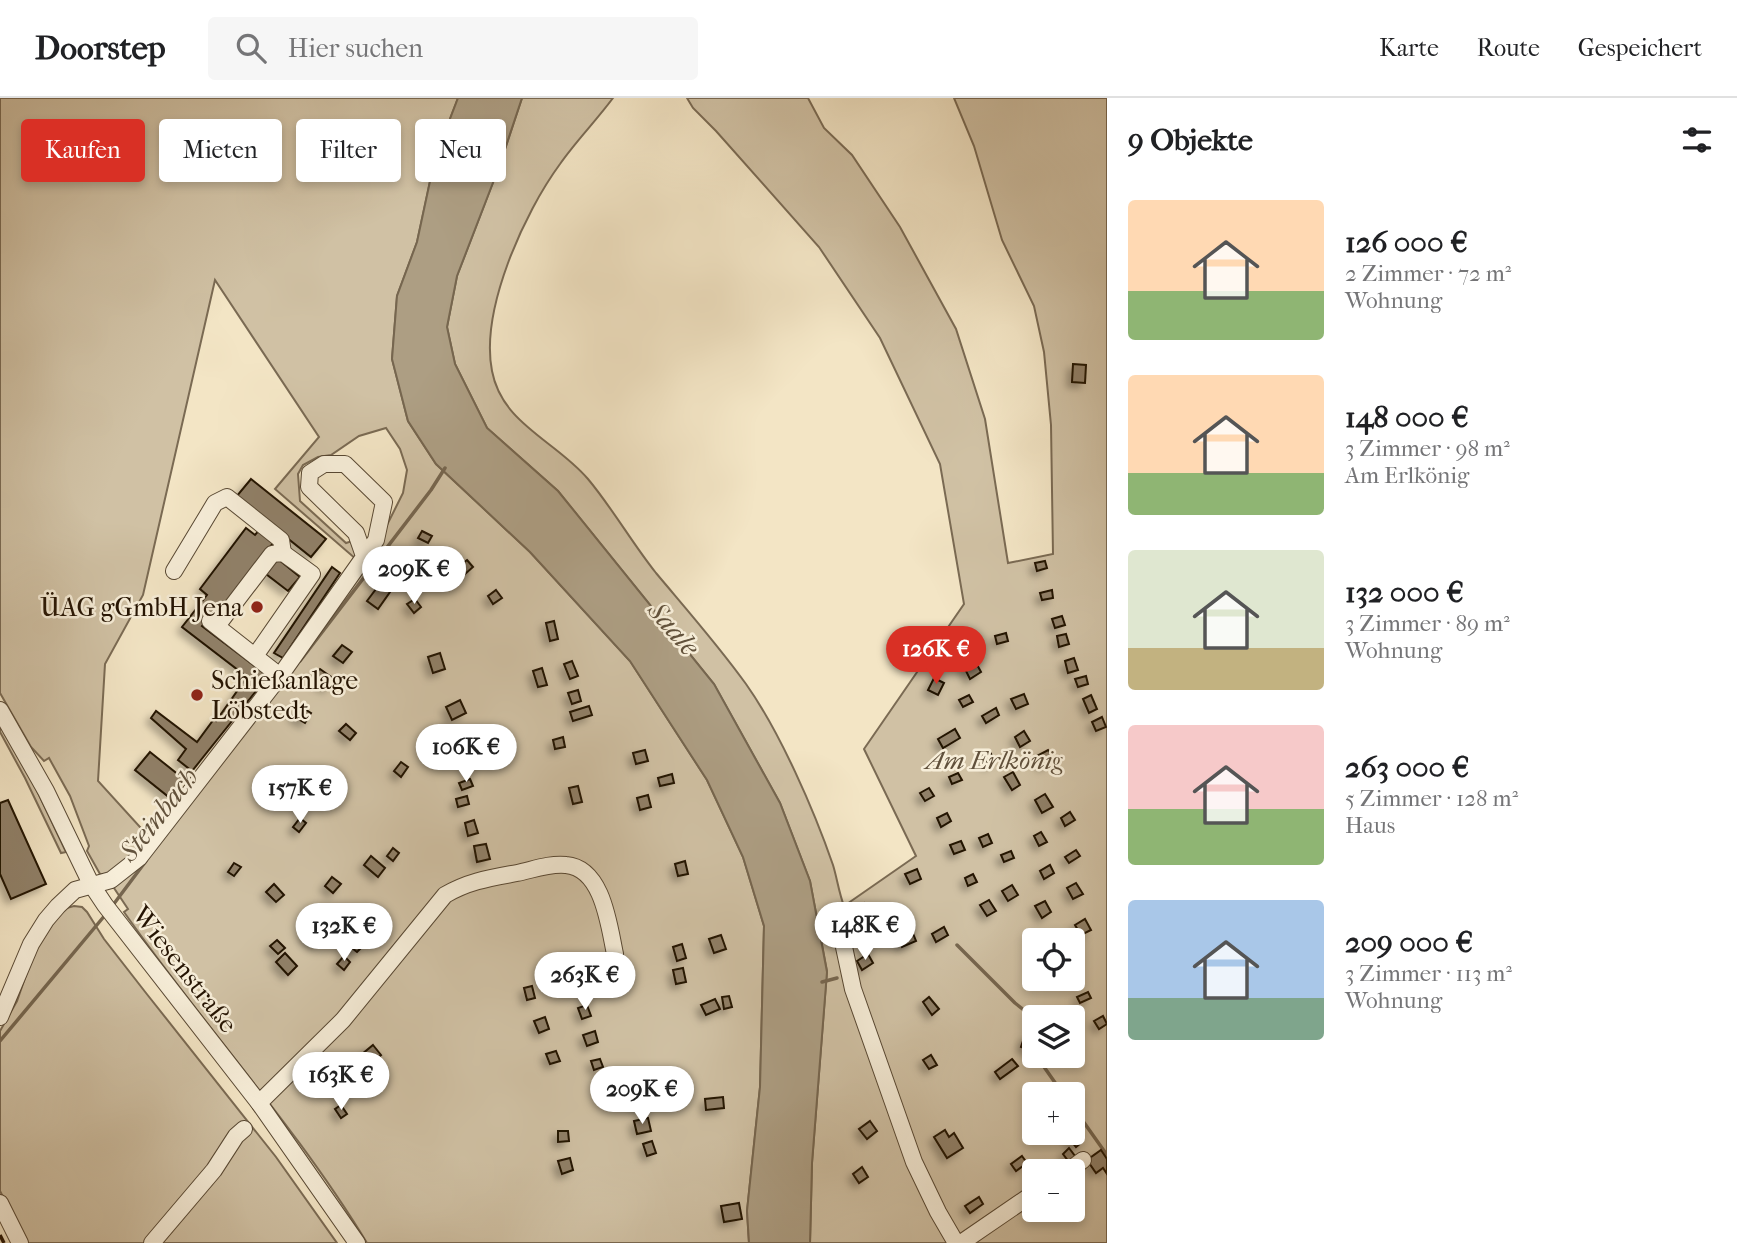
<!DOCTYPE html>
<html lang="de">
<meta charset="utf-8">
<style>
body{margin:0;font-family:"IM FELL French Canon",serif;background:#f6f6f6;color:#202124;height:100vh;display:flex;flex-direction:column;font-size:26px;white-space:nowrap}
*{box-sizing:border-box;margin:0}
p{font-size:23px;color:#757577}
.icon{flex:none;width:38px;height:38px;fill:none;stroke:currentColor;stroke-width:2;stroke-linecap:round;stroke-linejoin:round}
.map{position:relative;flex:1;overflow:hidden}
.drawer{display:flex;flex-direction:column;background:#fff;width:630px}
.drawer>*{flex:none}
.guide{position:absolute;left:21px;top:21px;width:665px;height:63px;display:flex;gap:14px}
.tools{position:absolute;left:1022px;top:830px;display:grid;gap:14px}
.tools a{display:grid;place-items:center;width:63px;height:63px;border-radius:7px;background:#fff;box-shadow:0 4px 10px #0003;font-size:35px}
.price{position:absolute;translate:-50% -60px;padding:0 16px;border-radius:24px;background:#fff;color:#222;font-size:23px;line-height:46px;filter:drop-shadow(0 2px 4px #0008)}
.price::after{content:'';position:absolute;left:50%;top:42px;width:21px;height:16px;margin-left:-10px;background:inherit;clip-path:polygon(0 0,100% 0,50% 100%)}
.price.selected{background:#d93025;color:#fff}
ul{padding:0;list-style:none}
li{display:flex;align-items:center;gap:21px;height:175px;padding:0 21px}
li span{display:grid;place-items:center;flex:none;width:196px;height:140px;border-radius:7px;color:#555}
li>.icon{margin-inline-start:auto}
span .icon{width:84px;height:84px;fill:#fffc;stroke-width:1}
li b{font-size:30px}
h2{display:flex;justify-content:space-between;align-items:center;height:84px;padding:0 21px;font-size:30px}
.chip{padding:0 24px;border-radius:7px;background:#fff;box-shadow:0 4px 10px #0003;font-size:24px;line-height:63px}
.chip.selected{background:#d93025;color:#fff}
header{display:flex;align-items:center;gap:42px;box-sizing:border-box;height:98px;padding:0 35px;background:#fff;border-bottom:2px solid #e0e0e0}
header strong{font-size:33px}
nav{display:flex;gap:38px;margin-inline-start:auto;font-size:24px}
.search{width:490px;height:63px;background:#f6f6f6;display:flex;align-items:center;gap:18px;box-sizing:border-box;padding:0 24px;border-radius:7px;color:#757577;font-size:26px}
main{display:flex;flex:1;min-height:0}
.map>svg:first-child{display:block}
.green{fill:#d0c1a4;stroke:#7a6a53;stroke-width:2;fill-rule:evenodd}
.water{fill:#ad9e83;stroke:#76664f;stroke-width:2}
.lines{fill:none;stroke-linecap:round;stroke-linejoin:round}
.stream{stroke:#76664f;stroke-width:3.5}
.building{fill:#908067;stroke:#241302;stroke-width:2;filter:url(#shadow)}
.minor-casing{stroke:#584833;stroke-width:18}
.minor{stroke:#f7eed9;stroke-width:16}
.rail{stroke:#241302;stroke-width:3.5;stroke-dasharray:12 12;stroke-linecap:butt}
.poi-dot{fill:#8f2418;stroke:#f7eed9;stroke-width:2.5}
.labels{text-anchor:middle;stroke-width:5;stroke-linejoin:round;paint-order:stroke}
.poi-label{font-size:26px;fill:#241302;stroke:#f7eed9;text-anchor:end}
.park-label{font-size:26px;font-style:italic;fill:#60503b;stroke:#f7eed9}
.street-label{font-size:26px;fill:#241302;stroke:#f7eed9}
.water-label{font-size:28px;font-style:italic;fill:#62523c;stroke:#f7eed9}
</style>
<header>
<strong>Doorstep</strong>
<div class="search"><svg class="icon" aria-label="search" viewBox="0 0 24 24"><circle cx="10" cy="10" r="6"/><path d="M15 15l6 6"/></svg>Hier suchen</div>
<nav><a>Karte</a><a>Route</a><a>Gespeichert</a></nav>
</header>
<main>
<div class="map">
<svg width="1107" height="1145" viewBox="0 0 1107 1145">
<defs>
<filter id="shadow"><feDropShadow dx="-5" dy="5" stdDeviation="3.5" flood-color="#0004"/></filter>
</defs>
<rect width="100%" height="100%" fill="#f3e5c5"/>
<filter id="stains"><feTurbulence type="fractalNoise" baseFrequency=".00286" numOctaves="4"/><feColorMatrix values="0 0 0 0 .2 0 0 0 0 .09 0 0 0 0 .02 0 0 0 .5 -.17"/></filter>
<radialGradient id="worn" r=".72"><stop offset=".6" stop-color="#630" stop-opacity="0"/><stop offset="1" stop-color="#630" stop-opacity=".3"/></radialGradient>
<g class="green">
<path d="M0,0H458L435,60L417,144L397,198L392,261L408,323L436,366L530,454L630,563L707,682L743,759L764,828L760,989L747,1113L749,1145H367C296,1028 202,926 124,814L128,811L112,787L128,776L143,760L258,615L372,457L403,395L407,372L400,351L386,330L359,338L331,357L318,359L303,367L298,376L300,403L346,445L352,443C358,448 359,454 357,462L275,391L319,339L215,182L143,497L105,566L98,683L150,740L127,765L106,777L100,776L87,753L89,748L70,698L49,660L44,663L31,649L0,595Z"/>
<path d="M522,0H613C596,23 576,43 560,66C524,115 480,212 492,273C502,326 556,343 588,381C613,411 632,445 656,475C687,512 718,547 746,586C780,634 814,712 833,767C837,780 839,795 844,808L916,758L864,651L964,506L940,366L880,240L819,149L716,33L693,10L687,0H808L824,30L852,57L900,129L956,231L985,321L1008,465L1053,456L1051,327L1044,254L1034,208L1002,142L974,48L954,0H1107V1145H810L812,1065L827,873L810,783L780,705L714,586L558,393L487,330L455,266L447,229L457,178L499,69ZM1034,842H1073V880H1034ZM1034,919H1073V957H1034ZM1034,996H1073V1034H1034ZM1034,1073H1073V1111H1034Z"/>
<path d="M0,625L23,663L66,754L61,755L25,680L0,634Z"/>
<path d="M74,808L82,809L87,814L104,841L146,895L276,1059L337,1145H26L0,1093V933L17,903L35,851L63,811Z"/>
</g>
<path class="water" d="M458,0H522L499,69L457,178L447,229L455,266L487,330L558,393L714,586L780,705L810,783L827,874L812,1065L810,1145H749L747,1113L760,989L764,828L743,759L707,682L630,563L530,454L436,366L408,323L392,261L397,198L417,144L435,60Z"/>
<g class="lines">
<g class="stream">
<path d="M300,563L431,392L445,370"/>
<path d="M113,807L146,763"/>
<path d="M957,847L1015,905L1034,920"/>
<path d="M822,884L837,880"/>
<path d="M0,943L106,816"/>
<path d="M1040,957L1042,966L1063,996"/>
<path d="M1073,1009L1107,1057"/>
</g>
</g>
<g class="building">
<path d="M1073,266L1086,267L1085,285L1072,284Z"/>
<path d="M251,381L326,441L311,459L236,399Z"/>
<path d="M246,430L255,437L261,430L276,441L224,510L219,506L202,528L268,578L192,673L178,662L186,651L151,620L156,613L197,644L214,621L216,623L247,579L182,529L207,497L200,491Z"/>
<path d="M422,433L432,438L428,445L418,440Z"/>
<path d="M278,461L300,479L288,493L266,476Z"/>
<path d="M467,462L473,469L465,476L459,468Z"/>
<path d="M1045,463L1047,470L1037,473L1035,465Z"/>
<path d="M332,469L340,475L283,560L274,555Z"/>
<path d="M379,487L390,494L378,511L367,503Z"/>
<path d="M496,492L502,500L493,506L488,498Z"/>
<path d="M1052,492L1053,500L1042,502L1040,495Z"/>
<path d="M415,501L421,509L414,515L407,506Z"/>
<path d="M1062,518L1065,527L1055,530L1052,521Z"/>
<path d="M554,523L558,541L550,543L546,525Z"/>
<path d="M1006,535L1008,543L997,546L995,538Z"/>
<path d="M1066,536L1069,546L1059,549L1057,538Z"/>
<path d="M342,547L352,554L343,565L333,558Z"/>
<path d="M440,555L445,571L433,575L428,559Z"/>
<path d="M1074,560L1078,572L1068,575L1065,563Z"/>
<path d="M572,563L578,578L570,581L564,566Z"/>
<path d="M975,563L981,574L970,581L964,569Z"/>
<path d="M542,570L547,587L538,589L533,573Z"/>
<path d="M320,571L334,581L327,590L313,580Z"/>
<path d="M1086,578L1088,586L1078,589L1075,581Z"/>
<path d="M934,580L944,585L938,597L928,592Z"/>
<path d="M578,592L581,603L572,606L568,595Z"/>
<path d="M1024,596L1028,606L1016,611L1011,601Z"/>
<path d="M969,597L973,604L963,609L959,602Z"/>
<path d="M1091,597L1097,611L1089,615L1083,601Z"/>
<path d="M460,602L466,615L452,622L446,609Z"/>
<path d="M300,608L311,615L305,625L293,618Z"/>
<path d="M589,608L592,617L573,623L570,614Z"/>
<path d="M996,610L999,617L986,625L982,618Z"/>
<path d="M1102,619L1106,629L1096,633L1092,624Z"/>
<path d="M346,626L356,635L350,642L339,633Z"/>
<path d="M955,631L960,640L943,650L938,641Z"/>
<path d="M1024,633L1030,643L1020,649L1015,639Z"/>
<path d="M463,635L464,647L450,649L448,637Z"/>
<path d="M563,639L565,649L555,651L553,642Z"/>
<path d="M645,652L648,663L636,666L633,655Z"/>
<path d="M1048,652L1054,662L1043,668L1037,658Z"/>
<path d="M150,654L185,682L170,700L135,672Z"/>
<path d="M990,654L995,663L988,667L983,658Z"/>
<path d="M401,664L408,669L401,679L394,673Z"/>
<path d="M1013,674L1020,687L1012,692L1004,679Z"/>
<path d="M958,675L962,682L952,686L949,679Z"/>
<path d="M672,676L674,685L660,688L658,680Z"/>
<path d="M470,681L473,688L462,692L459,685Z"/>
<path d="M578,688L582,704L573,706L569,690Z"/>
<path d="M929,690L934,698L925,703L920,695Z"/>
<path d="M1045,696L1053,709L1042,715L1035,702Z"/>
<path d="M648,697L651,709L640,712L637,700Z"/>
<path d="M467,698L469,706L458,709L456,701Z"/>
<path d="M8,702L46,786L11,801L0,776V705Z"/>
<path d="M1070,714L1075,722L1065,728L1061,720Z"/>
<path d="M947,715L951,723L941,729L937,720Z"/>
<path d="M300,720L306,725L299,734L293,729Z"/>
<path d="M474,722L478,735L468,738L465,725Z"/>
<path d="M1041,734L1047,744L1039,748L1034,738Z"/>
<path d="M988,736L992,745L983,749L979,740Z"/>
<path d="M961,743L965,752L954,756L950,747Z"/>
<path d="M486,746L490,761L477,764L474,748Z"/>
<path d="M393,750L399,755L393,763L387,758Z"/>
<path d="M1076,752L1080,758L1069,765L1065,759Z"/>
<path d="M1011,753L1014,760L1004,764L1001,757Z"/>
<path d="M371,758L385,770L378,779L364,767Z"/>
<path d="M685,763L688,776L678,778L675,766Z"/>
<path d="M234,765L241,769L234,778L228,774Z"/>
<path d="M1050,767L1054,775L1044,781L1040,773Z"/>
<path d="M917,771L921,781L910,786L905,776Z"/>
<path d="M973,776L977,784L968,788L965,780Z"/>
<path d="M332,779L341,786L333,795L325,788Z"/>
<path d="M1076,785L1083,796L1073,801L1067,790Z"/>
<path d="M274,786L284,797L276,804L266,794Z"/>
<path d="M1012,787L1018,797L1008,803L1002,793Z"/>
<path d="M989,802L996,813L987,818L980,807Z"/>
<path d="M1045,803L1051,814L1042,820L1035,808Z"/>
<path d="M864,805L869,813L858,819L853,811Z"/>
<path d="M1085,821L1091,832L1081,837L1075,827Z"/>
<path d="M316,826L326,835L316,846L306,837Z"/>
<path d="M944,829L948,837L936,844L932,836Z"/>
<path d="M912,833L916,843L902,849L898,839Z"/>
<path d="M721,837L726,851L714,855L709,841Z"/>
<path d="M359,841L365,846L357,854L352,850Z"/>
<path d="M277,842L285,850L278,856L270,848Z"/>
<path d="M682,846L686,860L677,863L673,849Z"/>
<path d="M285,855L297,868L288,877L276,864Z"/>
<path d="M868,856L873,865L862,872L857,863Z"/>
<path d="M344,858L350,864L344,872L337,866Z"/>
<path d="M683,870L686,884L676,886L673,872Z"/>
<path d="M580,877L582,888L573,890L571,879Z"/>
<path d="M532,888L535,900L527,902L524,890Z"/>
<path d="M1088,894L1091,900L1080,905L1077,899Z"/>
<path d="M729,898L732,909L724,911L722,899Z"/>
<path d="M929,899L939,911L932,917L923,904Z"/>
<path d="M715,901L720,911L706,917L701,907Z"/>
<path d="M587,907L591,918L582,921L578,910Z"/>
<path d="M1103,918L1107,926L1099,931L1094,923Z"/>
<path d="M545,919L549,931L539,935L534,923Z"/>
<path d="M595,933L598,944L587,948L583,937Z"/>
<path d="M1025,937L1034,940V954L1021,949Z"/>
<path d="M373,947L381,957L369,967L361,957Z"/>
<path d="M556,953L560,963L550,966L546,956Z"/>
<path d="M931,957L937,967L929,971L923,962Z"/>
<path d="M600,961L603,969L594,972L591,963Z"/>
<path d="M1012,961L1018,968L1000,981L995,974Z"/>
<path d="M640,991L644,1004L633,1007L630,994Z"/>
<path d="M723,999L724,1010L706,1012L705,1001Z"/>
<path d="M341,1007L347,1016L341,1020L335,1011Z"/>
<path d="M648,1020L651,1033L637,1036L634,1023Z"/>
<path d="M870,1023L877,1033L867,1041L859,1031Z"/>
<path d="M945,1032L949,1039L954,1035L963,1050L947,1060L934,1039Z"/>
<path d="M1073,1032L1082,1044L1076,1049L1064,1034H1073Z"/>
<path d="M558,1033H568L569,1043L558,1044Z"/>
<path d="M652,1043L656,1055L647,1058L643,1046Z"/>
<path d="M1069,1050L1075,1058L1069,1064L1063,1056Z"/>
<path d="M1101,1052L1107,1061V1076L1103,1070L1096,1075L1087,1062Z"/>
<path d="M1022,1058L1027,1065L1016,1073L1011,1066Z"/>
<path d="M570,1060L573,1072L562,1076L558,1063Z"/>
<path d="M862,1069L868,1079L859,1085L853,1076Z"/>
<path d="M979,1099L983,1106L970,1115L965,1108Z"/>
<path d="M739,1105L742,1121L724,1124L721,1108Z"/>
</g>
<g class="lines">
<defs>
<g id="minor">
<path d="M174,473L215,405L227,399L281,442L283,455"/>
<path d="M210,523L280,578"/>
<path d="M217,528L272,456L283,455L312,476L255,558"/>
<path d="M0,612L46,693L91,786L105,807L259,1005L357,1145"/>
<path d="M838,821L853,891L914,1064L938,1114L956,1145"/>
<path d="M0,919L31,846L46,822L58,808L75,792L111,782L139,760L280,578L376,442L384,404L345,366H324L310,375L309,389L356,435L364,458"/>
<path d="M259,1005L343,922L445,797C469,783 490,780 517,775C532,772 550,765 566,767C603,770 609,828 615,856"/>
<path d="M1068,1073L1083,1062"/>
<path d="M0,1105L20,1145"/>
<path d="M152,1145L214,1072L236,1038L244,1031"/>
<path d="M961,1145L1034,1095"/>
</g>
</defs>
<use href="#minor" class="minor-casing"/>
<use href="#minor" class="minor"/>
<path class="rail" d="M0,1137L4,1145"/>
</g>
<g class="poi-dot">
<circle cx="257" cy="509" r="7"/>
<circle cx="197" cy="597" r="7"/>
</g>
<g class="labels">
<g class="poi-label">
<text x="243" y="518">ÜAG gGmbH Jena</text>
<text x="211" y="591" text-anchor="start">Schießanlage<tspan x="211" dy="30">Löbstedt</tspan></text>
</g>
<g class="park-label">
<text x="994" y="671">Am Erlkönig</text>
</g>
<g class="street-label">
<text transform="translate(185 871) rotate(52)" y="9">Wiesenstraße</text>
</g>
<g class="water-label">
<text transform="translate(674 530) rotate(49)" y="10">Saale</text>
<text transform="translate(158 716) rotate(-52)" y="10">Steinbach</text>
</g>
</g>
<rect width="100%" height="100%" filter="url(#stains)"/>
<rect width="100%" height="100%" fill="url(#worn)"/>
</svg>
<div class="tools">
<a><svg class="icon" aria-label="locate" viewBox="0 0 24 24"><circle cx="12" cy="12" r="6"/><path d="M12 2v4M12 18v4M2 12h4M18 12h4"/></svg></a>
<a><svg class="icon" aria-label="layers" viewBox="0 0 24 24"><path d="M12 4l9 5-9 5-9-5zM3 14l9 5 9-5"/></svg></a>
<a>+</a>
<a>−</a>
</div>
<b class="price" style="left:414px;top:508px">209K €</b>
<b class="price selected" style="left:936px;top:588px">126K €</b>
<b class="price" style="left:466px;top:686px">106K €</b>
<b class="price" style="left:300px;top:727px">157K €</b>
<b class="price" style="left:865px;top:864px">148K €</b>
<b class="price" style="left:344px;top:865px">132K €</b>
<b class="price" style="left:585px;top:914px">263K €</b>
<b class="price" style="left:341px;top:1014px">163K €</b>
<b class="price" style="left:642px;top:1028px">209K €</b>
<div class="guide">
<a class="chip selected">Kaufen</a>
<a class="chip">Mieten</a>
<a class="chip">Filter</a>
<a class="chip">Neu</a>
</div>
</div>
<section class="drawer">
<h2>9 Objekte<svg class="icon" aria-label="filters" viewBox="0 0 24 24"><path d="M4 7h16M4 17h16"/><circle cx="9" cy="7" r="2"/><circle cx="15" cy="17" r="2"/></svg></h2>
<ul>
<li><span style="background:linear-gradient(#ffd9b3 65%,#8fb573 0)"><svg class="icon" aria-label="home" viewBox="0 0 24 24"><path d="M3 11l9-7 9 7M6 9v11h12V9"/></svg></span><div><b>126 000 €</b><p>2 Zimmer · 72 m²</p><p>Wohnung</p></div></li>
<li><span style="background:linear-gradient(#ffd9b3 70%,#8fb573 0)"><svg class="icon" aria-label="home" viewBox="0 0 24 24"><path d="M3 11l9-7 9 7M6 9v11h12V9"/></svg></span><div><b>148 000 €</b><p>3 Zimmer · 98 m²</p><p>Am Erlkönig</p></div></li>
<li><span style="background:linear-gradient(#dfe7d0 70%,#c2b280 0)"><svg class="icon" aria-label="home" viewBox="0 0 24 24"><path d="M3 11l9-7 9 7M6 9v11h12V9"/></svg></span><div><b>132 000 €</b><p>3 Zimmer · 89 m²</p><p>Wohnung</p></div></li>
<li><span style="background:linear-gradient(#f6c9c9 60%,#8fb573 0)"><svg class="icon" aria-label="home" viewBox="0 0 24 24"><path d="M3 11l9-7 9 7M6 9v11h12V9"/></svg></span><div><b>263 000 €</b><p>5 Zimmer · 128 m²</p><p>Haus</p></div></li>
<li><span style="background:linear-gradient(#a9c7e8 70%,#7fa58c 0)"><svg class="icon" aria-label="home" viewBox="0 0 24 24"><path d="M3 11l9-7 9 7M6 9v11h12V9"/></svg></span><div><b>209 000 €</b><p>3 Zimmer · 113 m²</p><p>Wohnung</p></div></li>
</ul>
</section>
</main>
